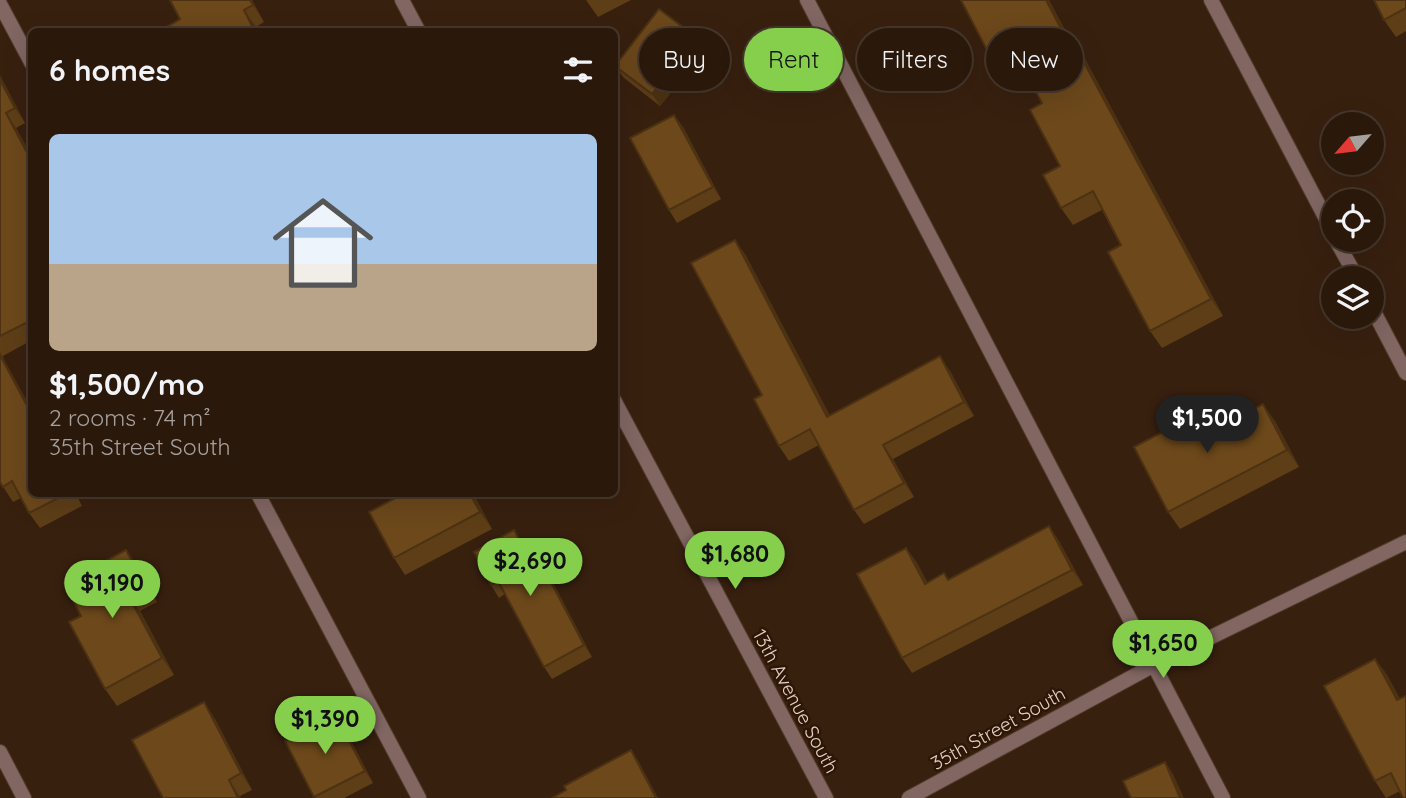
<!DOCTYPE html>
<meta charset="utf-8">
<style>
body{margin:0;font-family:Quicksand,sans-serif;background:#322114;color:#f1f3f6;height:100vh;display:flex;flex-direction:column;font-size:26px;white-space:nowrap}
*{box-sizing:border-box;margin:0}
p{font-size:23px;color:#a5a09d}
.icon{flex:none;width:38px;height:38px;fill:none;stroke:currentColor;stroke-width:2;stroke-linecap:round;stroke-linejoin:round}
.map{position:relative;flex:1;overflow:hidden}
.details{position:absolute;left:28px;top:28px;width:590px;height:469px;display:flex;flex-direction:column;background:#2a180b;border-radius:10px;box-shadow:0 7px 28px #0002,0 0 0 2px #46372c}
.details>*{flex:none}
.banner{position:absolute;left:639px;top:28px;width:662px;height:63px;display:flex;gap:14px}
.needle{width:46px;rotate:242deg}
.tools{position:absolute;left:1321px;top:112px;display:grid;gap:14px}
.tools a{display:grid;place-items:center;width:63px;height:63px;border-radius:50%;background:#2a180b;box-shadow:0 7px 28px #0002,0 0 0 2px #46372c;font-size:35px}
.price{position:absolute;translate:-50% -60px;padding:0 16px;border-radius:24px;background:#86cf4c;color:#111;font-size:23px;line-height:46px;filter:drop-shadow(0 2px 4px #0008)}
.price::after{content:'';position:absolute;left:50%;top:42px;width:21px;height:16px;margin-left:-10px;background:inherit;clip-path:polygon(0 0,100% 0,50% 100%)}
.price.active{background:#222;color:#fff}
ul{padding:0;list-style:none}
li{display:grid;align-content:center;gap:14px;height:371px;padding:0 21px}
li span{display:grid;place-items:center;height:217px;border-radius:10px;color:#555}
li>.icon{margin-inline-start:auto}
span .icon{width:126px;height:126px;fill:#fffc;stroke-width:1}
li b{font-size:30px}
h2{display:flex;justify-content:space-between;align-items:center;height:84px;padding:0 21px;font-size:30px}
.tag{padding:0 24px;border-radius:32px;background:#2a180b;box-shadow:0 7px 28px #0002,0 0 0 2px #46372c;font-size:24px;line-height:63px}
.tag.active{background:#86cf4c;color:#111}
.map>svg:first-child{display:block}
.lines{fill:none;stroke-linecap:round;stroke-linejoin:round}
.service-casing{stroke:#533c2c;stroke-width:16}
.minor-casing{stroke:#533c2c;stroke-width:16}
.service{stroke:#816662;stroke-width:14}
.minor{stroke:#816662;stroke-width:14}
.wall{fill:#5d3e17}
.shaded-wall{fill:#4c3213}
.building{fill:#6c481b;stroke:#4c3213;stroke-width:2}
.labels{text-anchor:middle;stroke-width:5;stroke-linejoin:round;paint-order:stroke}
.street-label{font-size:19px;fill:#e2d2c7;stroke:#2d1605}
</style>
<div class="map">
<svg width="1406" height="798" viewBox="0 0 1406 798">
<rect width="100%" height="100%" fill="#38200f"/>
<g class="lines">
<defs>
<g id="service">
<path d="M807,0L1223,798"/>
<path d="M0,4L32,64"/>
<path d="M258,494L419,798"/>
</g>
<g id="minor">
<path d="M402,0L419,32"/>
<path d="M1211,0L1334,234"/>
<path d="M1336,240L1357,278"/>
<path d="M1372,308L1406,373"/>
<path d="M614,400L826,798"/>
<path d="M0,752L24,798"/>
<path d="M909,798L1154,665L1406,542"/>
</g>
</defs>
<use href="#service" class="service-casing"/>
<use href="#minor" class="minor-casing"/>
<use href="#service" class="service"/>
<use href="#minor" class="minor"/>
</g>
<g class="wall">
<path d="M252,0L264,22L256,27L158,32Z"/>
<path d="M586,0H631L598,17Z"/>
<path d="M1049,0L1072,43L1085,59L1223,316L1162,348L1150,331L1121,245L1102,210L1073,225L1061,208L1060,166L1042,103L1020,61L1000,71L989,54Z"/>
<path d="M1406,0V31L1396,37L1384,20Z"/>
<path d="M696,37L705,50L660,106L624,78L615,66Z"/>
<path d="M0,76L25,123L16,128L32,157V340L3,356L32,494H76L82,506L40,528L29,513L21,498L13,502L0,482Z"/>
<path d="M674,115L683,127L721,199L677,223L669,210Z"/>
<path d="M745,254L830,416L950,371L974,416L893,459L914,497L864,524L854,510L819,445L789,461L779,446L762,395Z"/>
<path d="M1275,421L1299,467L1180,529L1168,512L1206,434Z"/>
<path d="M403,494H477L474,495L492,529L405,575L394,558Z"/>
<path d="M1049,526L1059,541L1083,585L912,673L902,658L906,548L917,563L927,582L948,580Z"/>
<path d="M522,542L537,570L551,579L592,657L552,679L544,667L505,594L499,598L491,585Z"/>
<path d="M138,566L157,602L140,611L174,675L117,706L105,689L81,616Z"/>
<path d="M1375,659L1387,675L1400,699V791L1386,798L1375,781Z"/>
<path d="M215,719L252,790L240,796L163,798Z"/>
<path d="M343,726L373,783L344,798H315L285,741Z"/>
</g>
<g class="shaded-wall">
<path d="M250,0H252L264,22L253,5Z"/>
<path d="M1046,0H1049L1081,61L1069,44Z"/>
<path d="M244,10L256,27L258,32H255Z"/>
<path d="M696,37L705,50L660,106L652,94Z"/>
<path d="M1073,42L1085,59L1223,316L1211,299Z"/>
<path d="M0,76L1,77L25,123L15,108L0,80Z"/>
<path d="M6,113L16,128L32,157V162Z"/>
<path d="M674,115L683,127L721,199L713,187Z"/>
<path d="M735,240L745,254L838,431L827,417Z"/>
<path d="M0,352L32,410V415L0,355Z"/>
<path d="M940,356L950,371L974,416L964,402Z"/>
<path d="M1263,404L1275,421L1299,467L1287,450Z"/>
<path d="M1193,416L1205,433L1215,452L1203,436Z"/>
<path d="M883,445L893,459L914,497L904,483Z"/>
<path d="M470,494H473L474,495L492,529L480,512Z"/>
<path d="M1049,526L1059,541L1083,585L1072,570Z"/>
<path d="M514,530L522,542L544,583L535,571Z"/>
<path d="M906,548L917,563L936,599L925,584Z"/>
<path d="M126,550L138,566L157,602L145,586Z"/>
<path d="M543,567L551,579L592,657L584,645Z"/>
<path d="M128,595L140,611L174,675L162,658Z"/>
<path d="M1375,659L1387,675L1406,711L1397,700Z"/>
<path d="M204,702L215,719L252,790L241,773Z"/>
<path d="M335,714L343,726L373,783L365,771Z"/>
<path d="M631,750L639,762L658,798H656Z"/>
<path d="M1165,762L1173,774L1184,798H1180Z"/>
<path d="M229,780L241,798H238Z"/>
</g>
<g class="building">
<path d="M170,0H250L253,5L244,10L255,32H158L180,19Z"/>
<path d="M961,0H1046L1069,44L1073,42L1211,299L1150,331L1108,252L1121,245L1093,191L1061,208L1043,175L1060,166L1030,110L1042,103L1010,43L989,54Z"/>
<path d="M1374,0H1406V8L1384,20Z"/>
<path d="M659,9L696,37L652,94L615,66Z"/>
<path d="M0,80L15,108L6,113L32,162V320L0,336Z"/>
<path d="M674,115L713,187L669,210L630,138Z"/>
<path d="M735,240L827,417L940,356L964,402L883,445L904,483L854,510L810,429L779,446L754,399L762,395L691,263Z"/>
<path d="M0,355L32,415V494H66L29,513L12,481L3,487L0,482Z"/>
<path d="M1263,404L1287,450L1168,512L1134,447L1193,416L1203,436Z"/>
<path d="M403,494H470L480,512L394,558L369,512Z"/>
<path d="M1049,526L1072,570L902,658L857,574L906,548L925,584L944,573L948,580Z"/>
<path d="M514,530L535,571L543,567L584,645L544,667L498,581L491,585L474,552Z"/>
<path d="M126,550L145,586L128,595L162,658L105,689L69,622L81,616L64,583Z"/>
<path d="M1375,659L1397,700L1406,696V798H1403L1391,773L1375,781L1324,686Z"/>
<path d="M204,702L241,773L229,780L238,798H163L132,740Z"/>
<path d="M335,714L365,771L314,797L285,741Z"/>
<path d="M631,750L656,798H552L566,790L564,786Z"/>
<path d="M1165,762L1180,798H1131L1123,781Z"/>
</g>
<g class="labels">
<g class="street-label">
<text transform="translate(796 701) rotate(62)" y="7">13th Avenue South</text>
<text transform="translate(998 728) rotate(-29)" y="7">35th Street South</text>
</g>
</g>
</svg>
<div class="tools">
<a><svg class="needle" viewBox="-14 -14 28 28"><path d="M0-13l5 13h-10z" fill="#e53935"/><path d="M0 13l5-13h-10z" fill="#a5a09d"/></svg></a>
<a><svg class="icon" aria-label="locate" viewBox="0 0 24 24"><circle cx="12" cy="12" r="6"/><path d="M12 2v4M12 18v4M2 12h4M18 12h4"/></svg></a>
<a><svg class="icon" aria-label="layers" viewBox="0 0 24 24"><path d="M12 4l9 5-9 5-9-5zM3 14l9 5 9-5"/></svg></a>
</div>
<b class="price active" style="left:1207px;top:455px">$1,500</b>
<b class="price" style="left:735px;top:591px">$1,680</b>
<b class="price" style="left:530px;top:598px">$2,690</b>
<b class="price" style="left:112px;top:620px">$1,190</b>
<b class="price" style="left:1163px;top:680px">$1,650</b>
<b class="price" style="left:325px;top:756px">$1,390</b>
<div class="banner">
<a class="tag">Buy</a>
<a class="tag active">Rent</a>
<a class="tag">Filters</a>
<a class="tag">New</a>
</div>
<section class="details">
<h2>6 homes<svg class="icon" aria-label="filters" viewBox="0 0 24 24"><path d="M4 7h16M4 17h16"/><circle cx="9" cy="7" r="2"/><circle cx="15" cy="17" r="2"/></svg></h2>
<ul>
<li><span style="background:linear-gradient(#a9c7e8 60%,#b9a48a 0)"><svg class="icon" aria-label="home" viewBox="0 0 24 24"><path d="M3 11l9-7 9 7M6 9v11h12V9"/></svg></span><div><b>$1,500/mo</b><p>2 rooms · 74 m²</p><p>35th Street South</p></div></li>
</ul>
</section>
</div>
